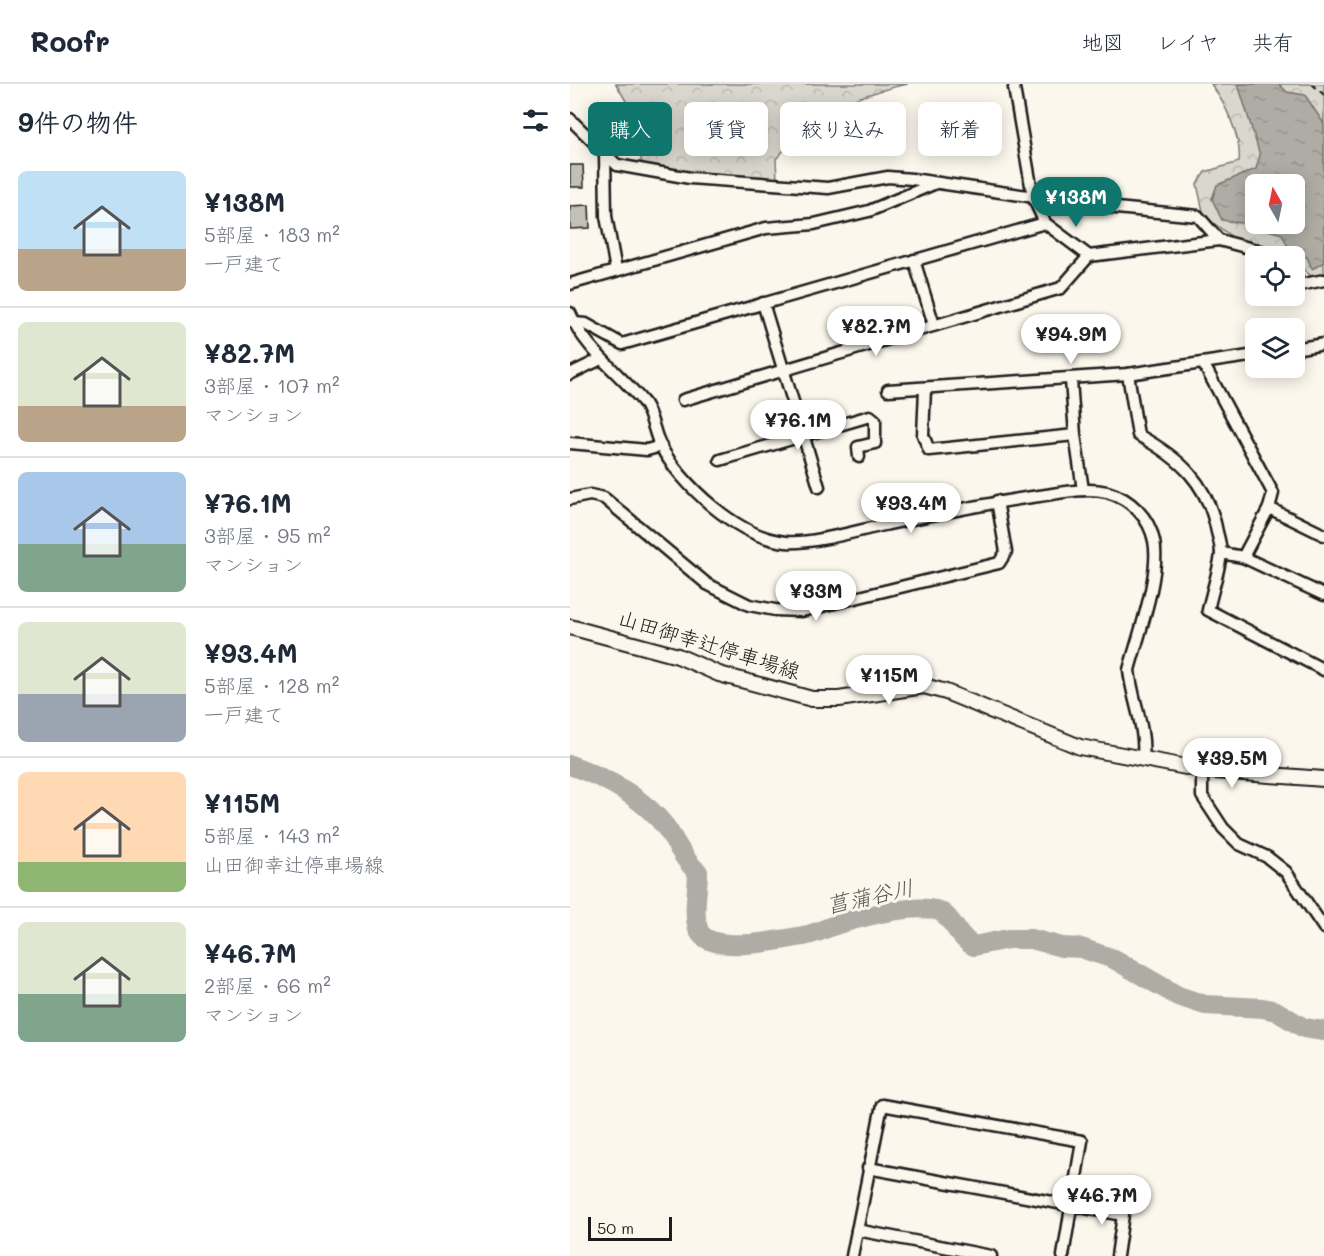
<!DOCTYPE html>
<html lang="ja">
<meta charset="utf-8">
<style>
body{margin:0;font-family:Mali,"Klee One",sans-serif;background:#f2f2f3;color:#1f2937;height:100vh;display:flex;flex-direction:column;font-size:22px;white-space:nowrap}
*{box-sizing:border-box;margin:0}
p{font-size:20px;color:#747a83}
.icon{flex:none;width:33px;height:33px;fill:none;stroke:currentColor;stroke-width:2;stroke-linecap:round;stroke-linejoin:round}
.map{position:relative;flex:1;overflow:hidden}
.drawer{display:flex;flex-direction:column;background:#fff;width:570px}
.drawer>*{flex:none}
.hud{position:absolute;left:18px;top:18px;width:570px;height:54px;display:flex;gap:12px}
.needle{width:39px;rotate:351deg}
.tools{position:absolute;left:675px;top:90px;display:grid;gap:12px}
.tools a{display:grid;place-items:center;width:60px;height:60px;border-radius:9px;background:#fff;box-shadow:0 3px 15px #0003;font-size:30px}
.scale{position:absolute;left:18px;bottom:15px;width:84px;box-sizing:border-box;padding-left:6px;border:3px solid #1c1c1c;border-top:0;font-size:16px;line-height:21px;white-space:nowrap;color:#1c1c1c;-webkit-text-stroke:4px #fbf7ec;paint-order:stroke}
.price{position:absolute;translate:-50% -51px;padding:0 14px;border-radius:21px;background:#fff;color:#222;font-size:20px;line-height:39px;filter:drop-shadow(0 2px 3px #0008)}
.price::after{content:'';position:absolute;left:50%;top:36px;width:18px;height:14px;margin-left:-9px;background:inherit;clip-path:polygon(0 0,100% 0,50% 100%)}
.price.active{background:#0f766e;color:#fff}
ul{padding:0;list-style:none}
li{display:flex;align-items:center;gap:18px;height:150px;padding:0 18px}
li+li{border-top:2px solid #e0e1e3}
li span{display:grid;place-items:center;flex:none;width:168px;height:120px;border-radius:9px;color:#555}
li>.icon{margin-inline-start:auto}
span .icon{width:72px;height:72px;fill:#fffc;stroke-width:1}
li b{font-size:26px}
h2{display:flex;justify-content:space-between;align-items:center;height:72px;padding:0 18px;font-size:26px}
.pill{padding:0 21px;border-radius:9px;background:#fff;box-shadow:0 3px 15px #0003;font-size:21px;line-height:54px}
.pill.active{background:#0f766e;color:#fff}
header{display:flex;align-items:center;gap:36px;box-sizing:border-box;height:84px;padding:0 30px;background:#fff;border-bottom:2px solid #e0e1e3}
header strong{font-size:28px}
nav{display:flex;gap:33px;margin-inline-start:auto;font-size:21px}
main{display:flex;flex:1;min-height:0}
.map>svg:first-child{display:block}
.park{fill:url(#park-crowns);stroke:#7b7a75;stroke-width:1.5;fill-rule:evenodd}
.water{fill:url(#water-ripples);stroke:#74726e;stroke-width:1.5;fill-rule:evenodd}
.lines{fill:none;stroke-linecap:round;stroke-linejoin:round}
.river{stroke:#afaca5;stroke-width:20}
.building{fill:#c3c0b8;stroke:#1c1c1c;stroke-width:1.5}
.minor-casing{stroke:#1c1c1c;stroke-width:15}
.major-casing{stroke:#1c1c1c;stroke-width:18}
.path{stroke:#1c1c1c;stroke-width:2;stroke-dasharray:6 4.5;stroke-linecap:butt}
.minor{stroke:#fbf7ec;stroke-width:10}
.major{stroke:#fbf7ec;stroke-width:14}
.labels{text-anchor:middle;stroke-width:6;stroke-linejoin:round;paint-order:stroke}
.street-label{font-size:21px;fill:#1c1c1c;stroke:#fbf7ec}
.water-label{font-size:22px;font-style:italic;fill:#575653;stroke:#fbf7ec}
</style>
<header>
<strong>Roofr</strong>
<nav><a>地図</a><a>レイヤ</a><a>共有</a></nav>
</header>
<main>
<section class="drawer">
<h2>9件の物件<svg class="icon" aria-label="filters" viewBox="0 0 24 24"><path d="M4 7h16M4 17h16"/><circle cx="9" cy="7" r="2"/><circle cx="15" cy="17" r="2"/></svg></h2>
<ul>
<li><span style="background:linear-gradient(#bfe0f5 65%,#b9a48a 0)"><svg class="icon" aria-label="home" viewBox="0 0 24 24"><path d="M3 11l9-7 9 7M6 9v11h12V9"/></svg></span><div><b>¥138M</b><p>5部屋 · 183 m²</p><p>一戸建て</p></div></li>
<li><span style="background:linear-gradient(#dfe7d0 70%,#b9a48a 0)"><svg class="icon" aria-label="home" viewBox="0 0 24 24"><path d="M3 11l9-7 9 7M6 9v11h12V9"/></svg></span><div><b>¥82.7M</b><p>3部屋 · 107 m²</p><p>マンション</p></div></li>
<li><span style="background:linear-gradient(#a9c7e8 60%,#7fa58c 0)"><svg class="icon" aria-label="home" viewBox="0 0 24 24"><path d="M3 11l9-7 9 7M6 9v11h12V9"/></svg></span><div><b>¥76.1M</b><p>3部屋 · 95 m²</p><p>マンション</p></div></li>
<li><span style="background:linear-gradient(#dfe7d0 60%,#9aa5b1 0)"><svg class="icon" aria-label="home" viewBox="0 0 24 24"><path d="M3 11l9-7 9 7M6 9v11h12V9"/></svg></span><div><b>¥93.4M</b><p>5部屋 · 128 m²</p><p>一戸建て</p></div></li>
<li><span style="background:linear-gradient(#ffd9b3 75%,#8fb573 0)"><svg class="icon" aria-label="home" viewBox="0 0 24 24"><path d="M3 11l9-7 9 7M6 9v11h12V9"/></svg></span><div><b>¥115M</b><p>5部屋 · 143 m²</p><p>山田御幸辻停車場線</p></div></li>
<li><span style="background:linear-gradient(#dfe7d0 60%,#7fa58c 0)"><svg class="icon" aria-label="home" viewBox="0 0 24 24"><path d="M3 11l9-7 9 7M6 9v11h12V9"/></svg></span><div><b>¥46.7M</b><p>2部屋 · 66 m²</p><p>マンション</p></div></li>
</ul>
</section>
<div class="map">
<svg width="754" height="1172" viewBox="0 0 754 1172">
<defs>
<pattern id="park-crowns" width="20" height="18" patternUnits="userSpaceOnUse" patternTransform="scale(1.5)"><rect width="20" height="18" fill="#dad7ce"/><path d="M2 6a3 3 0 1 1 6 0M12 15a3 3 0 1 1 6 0" fill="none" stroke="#bab8b0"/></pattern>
<pattern id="water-ripples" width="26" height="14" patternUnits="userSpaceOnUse" patternTransform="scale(1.5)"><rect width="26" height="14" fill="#afaca5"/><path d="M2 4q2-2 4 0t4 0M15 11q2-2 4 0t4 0" fill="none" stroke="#96938d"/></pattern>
</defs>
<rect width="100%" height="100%" fill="#fbf7ec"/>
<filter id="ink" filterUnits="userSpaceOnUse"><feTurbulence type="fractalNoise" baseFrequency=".0167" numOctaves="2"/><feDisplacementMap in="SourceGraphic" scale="12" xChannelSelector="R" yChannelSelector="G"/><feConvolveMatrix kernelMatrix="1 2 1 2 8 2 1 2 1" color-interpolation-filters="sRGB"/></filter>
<g filter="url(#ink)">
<g class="park">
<path d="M46,0H338C308,5 280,18 250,26L245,42L234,44L206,75L207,96L108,87L72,80L59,22Z"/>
<path d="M641,0H754V189L742,193L725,178L724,172L665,155L634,132L627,100L635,88L669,78C672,54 655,19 641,0ZM686,100H724V140H686Z"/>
</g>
<path class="water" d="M668,0H709L717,8L735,11L754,40V178L742,185L737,173L722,171L712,150L678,140L652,136L642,115L647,101L686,85L690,71ZM686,100H724V140H686Z"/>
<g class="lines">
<path class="river" d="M0,681C34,693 72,713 95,742C106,757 113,776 128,788C128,806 122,830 129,847C140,871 212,856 233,852C246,850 259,842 272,839C296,832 341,820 366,826C381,829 387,854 404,862L438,855H461L492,863L511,864L544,875L608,912L635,921L693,924L706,927L734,944L754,947"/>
</g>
<g class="building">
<path d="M0,81H13L14,103H0Z"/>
<path d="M19,121L20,144L0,145V122Z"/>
</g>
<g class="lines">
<defs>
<g id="minor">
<path d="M444,4L463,113L475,139L519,172"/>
<path d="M0,35L47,81L120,94L258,104L318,93L342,95L526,122L628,132L649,156"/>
<path d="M35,68L36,132L46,186"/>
<path d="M344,176L364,241"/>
<path d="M724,187L730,201L754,196"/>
<path d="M0,200L196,144L244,140L299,127L366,99"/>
<path d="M193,219L249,403"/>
<path d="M0,229C15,266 50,289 74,319C82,331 84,348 90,361C111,401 169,454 216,458C243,460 286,447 314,441C366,430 417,419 469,412C491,409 515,403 537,408C561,415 579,433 584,457C591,490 568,552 559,586C562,616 576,643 573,674"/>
<path d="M4,239L16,240L52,260L475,139"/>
<path d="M724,265L754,260"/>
<path d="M633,279L703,409L699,424L673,473"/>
<path d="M0,290L31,275"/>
<path d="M558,290L568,351C610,374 638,399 647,448C649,455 651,464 651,471C648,489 642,508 638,526L754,586"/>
<path d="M501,296L505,351L513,406"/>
<path d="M355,305L353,351L359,366L505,351"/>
<path d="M318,306L558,290L686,271"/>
<path d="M113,316L491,204L519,172L649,156L709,172"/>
<path d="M0,359L77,366L91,362"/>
<path d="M150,376L300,332L305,336V359L288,363L289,373"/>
<path d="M0,415L20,411L34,414L137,500L179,521L205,526L232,527L429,479L436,468L427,417"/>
<path d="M699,424L754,451"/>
<path d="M651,469L673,473L754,511"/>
<path d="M632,686V712L653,744L669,760L697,773L716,788L754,844"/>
<path d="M298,1084L553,1131L547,1172"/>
<path d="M287,1146L421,1172"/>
<path d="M282,1172L312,1021L512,1057L493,1172"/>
</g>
<path id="major" d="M0,543L108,572L149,590L242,615H269L354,602L376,608L510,663L632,686L754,695"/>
</defs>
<use href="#minor" class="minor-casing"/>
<use href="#major" class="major-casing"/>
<path class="path" d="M742,0L754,11"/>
<use href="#minor" class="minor"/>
<use href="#major" class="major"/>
</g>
</g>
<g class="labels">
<g class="street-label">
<text transform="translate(139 561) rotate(17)" y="7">山田御幸辻停車場線</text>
</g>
<g class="water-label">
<text transform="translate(300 812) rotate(-12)" y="8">菖蒲谷川</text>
</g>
</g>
</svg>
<div class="tools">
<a><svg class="needle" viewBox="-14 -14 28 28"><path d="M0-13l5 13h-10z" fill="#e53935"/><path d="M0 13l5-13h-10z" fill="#747a83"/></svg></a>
<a><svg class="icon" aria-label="locate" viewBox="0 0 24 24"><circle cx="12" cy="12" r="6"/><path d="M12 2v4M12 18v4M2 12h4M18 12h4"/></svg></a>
<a><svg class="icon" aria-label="layers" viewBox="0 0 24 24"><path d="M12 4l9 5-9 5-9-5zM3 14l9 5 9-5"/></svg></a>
</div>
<div class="scale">50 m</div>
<b class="price active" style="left:506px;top:144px">¥138M</b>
<b class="price" style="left:306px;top:273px">¥82.7M</b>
<b class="price" style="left:501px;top:281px">¥94.9M</b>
<b class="price" style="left:228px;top:367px">¥76.1M</b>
<b class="price" style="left:341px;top:450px">¥93.4M</b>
<b class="price" style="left:246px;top:538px">¥33M</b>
<b class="price" style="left:319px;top:622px">¥115M</b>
<b class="price" style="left:662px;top:705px">¥39.5M</b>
<b class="price" style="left:532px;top:1142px">¥46.7M</b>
<div class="hud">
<a class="pill active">購入</a>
<a class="pill">賃貸</a>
<a class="pill">絞り込み</a>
<a class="pill">新着</a>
</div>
</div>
</main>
